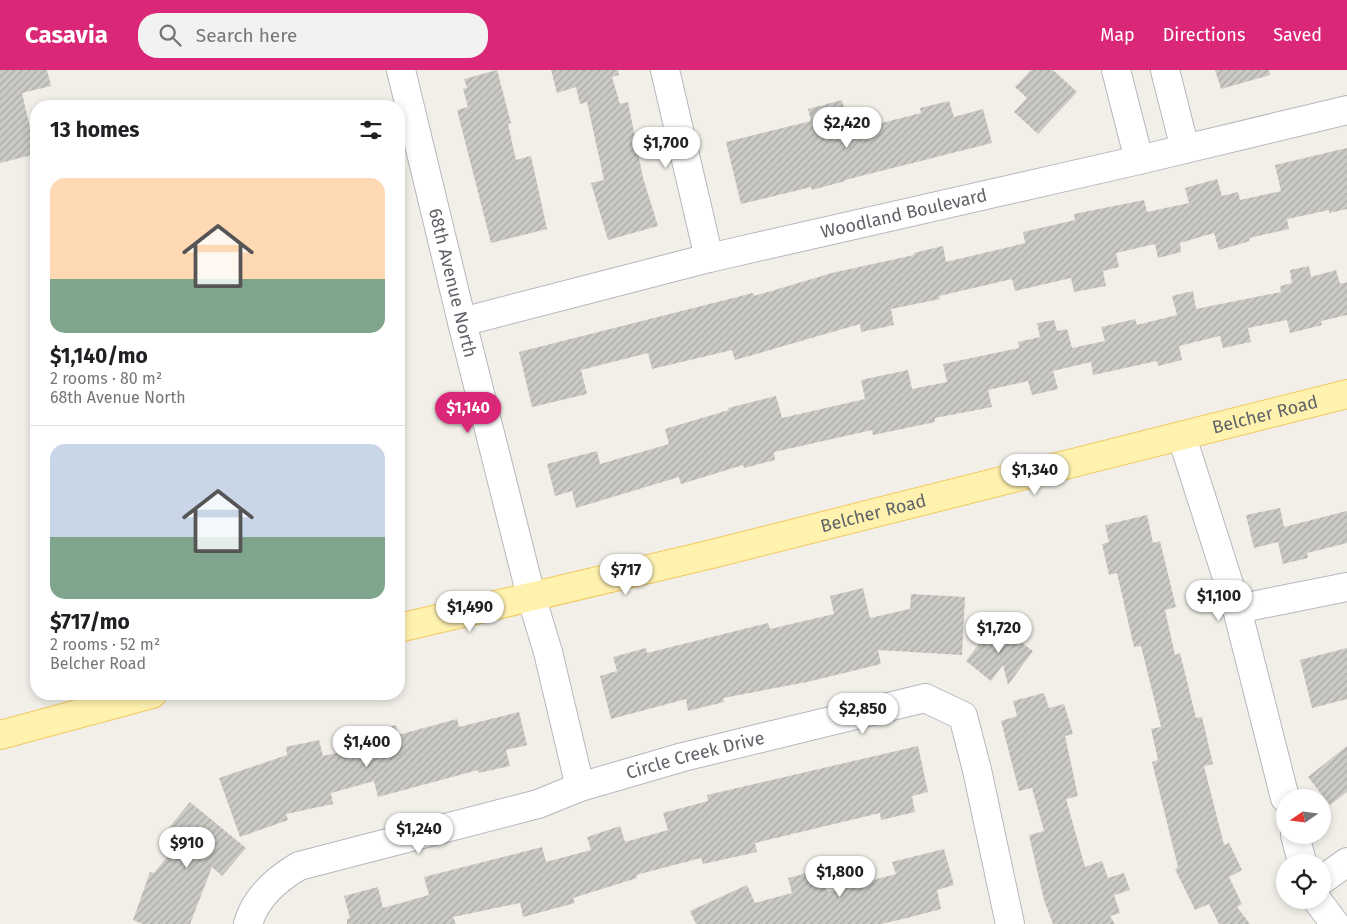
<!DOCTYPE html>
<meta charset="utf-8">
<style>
body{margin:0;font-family:"Fira Sans",sans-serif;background:#f2f2f2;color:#202124;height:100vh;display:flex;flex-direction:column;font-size:19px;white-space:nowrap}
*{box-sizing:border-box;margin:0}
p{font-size:16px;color:#757577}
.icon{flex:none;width:28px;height:28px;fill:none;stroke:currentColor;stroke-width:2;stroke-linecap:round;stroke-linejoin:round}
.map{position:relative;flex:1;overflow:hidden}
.panel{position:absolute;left:30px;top:30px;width:375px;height:600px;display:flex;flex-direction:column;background:#fff;border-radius:20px;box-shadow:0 2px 8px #0003}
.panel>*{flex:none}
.needle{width:32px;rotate:256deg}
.buttons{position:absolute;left:1276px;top:719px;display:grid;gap:10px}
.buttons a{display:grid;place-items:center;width:55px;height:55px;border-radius:50%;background:#fff;box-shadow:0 2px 8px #0003;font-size:25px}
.price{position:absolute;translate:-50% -42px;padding:0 11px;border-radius:18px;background:#fff;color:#222;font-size:16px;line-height:32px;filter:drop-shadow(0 1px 2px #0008)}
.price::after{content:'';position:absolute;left:50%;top:30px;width:15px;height:11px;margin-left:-8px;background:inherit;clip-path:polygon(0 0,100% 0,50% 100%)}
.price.current{background:#db2777;color:#fff}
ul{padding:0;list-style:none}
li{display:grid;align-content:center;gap:10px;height:265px;padding:0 20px}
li+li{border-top:1px solid #e0e0e0}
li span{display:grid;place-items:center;height:155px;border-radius:15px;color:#555}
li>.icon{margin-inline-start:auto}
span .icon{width:90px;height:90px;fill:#fffc;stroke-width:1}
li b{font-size:21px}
h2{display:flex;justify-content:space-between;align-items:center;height:60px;padding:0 20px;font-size:21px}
header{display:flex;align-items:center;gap:30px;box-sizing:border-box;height:70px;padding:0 25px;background:#db2777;color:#fff}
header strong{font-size:24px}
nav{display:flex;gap:28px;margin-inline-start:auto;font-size:18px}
.search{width:350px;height:45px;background:#f2f2f2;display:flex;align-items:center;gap:12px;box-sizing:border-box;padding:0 18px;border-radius:20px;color:#757577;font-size:19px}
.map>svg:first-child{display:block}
.building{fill:url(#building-hatch)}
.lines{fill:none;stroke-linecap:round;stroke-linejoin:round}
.minor-casing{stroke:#b5b8bc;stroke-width:30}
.major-casing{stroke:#f2c960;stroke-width:30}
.minor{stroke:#fff;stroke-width:28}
.major{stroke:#fff2af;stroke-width:28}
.labels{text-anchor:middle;stroke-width:4;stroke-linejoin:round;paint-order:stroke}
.street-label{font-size:18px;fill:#5f6368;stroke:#fff}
</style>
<header>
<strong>Casavia</strong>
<div class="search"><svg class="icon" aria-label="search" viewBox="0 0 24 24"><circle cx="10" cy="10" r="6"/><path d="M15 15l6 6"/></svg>Search here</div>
<nav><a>Map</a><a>Directions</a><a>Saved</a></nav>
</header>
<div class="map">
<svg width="1347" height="854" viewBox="0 0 1347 854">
<defs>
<pattern id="building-hatch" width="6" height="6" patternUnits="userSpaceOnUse" patternTransform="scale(1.25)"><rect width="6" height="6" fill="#cccac5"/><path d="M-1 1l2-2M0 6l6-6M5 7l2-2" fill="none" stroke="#a9a8a4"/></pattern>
</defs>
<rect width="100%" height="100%" fill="#f1efe8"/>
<g class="building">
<path d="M0,0H47L51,16L22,23L36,84L0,93Z"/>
<path d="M497,0L511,53L508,54L516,90L531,86L547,159L491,173L457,40L468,37L463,19L467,18L464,9Z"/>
<path d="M551,0H618L619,5L612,7L620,34L628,32L643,108L658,156L608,170L591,113L604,110L587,32L580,34L576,17L557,23Z"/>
<path d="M1031,0H1053L1077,22L1038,64L1014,42L1027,28L1015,17Z"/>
<path d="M1215,0H1269L1270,5L1221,19Z"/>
<path d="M842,30L850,61L921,43L920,38L949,31L954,47L983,39L992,73L845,110V111L812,120L811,117L741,134L726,72L811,51L808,39Z"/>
<path d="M1347,78V139L1329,143V140L1287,149L1289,159L1249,168L1250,171L1219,180L1214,163L1180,173L1181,182L1158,188L1155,174L1116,183L1119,197L1103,201L1106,216L1074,222L1071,208L1015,221L1012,209L939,226L940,229L891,239L894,255L861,262L860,254L735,290L732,280L652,299L648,283L581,300L587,324L532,337L519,282L753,223L754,226L832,203L914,185V183L943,176L946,192L1005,178L1025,173L1023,162L1075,150L1074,144L1144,130L1147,142L1189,133L1185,118L1217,109L1222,126L1238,122L1240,130L1281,121L1275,95Z"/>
<path d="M1309,196L1311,207L1336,200L1340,214L1347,212V245L1321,251L1322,255L1290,263L1287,250L1248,258L1251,272L1223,278L1220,266L1179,276L1182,290L1158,296L1157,291L1093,305L1091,292L1053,301L1058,319L1032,325L1028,311L988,320L992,337L935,348V352L873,365L872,360L774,382L775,390L744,398L743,395L681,414L679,407L576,438L572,421L555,426L547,394L597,381L600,394L669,374L665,359L729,340L728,338L776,326L782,348L865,329L861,310L908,300L912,319L947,312L943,294L1019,278L1018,272L1040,267L1037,253L1054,250L1057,261L1067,259L1072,278L1105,271L1101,257L1135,249L1137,255L1177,245L1172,226L1193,221L1196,239L1281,222L1280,216L1292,213L1290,200Z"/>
<path d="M1280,438L1284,457L1347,441V473L1307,483L1308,488L1283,494L1278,472L1254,478L1246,445Z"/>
<path d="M1147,445L1153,473L1160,471L1176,537L1165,540L1175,585L1180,583L1196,648L1202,647L1213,694L1204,696L1224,775L1229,773L1242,800L1229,807L1242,834L1237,837L1250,854H1219L1209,834L1195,840L1175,799L1178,797L1152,692L1158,690L1151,659L1161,657L1141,576L1134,577L1117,503L1109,505L1102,474L1109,472L1105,455Z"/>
<path d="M863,518L870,548L910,539L911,524L965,527L962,585L878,580L881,594L807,612L723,628L724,632L688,641L686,629L611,649L600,606L617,601L613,587L646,578L647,583L768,553L770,559L834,544L830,526Z"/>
<path d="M995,553L1033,581L1008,615L1003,595L991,611L966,591Z"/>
<path d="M1347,578V629L1312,638L1300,590Z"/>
<path d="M1044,623L1049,638L1064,634L1073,664L1065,666L1078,726L1066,729L1085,797L1102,791L1108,808L1124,803L1130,820L1114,825L1120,843L1110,846L1115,854H1053L1044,830L1029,765L1044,761L1032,718L1019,721L1001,651L1017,646L1013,631Z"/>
<path d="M519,642L527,675L506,680L510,696L478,703V700L378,727L374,711L331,723L333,734L286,744L288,750L240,767L219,708L287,685L286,677L319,670L323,686L365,677L362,665L396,655L398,665L457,649L459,657Z"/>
<path d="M918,676L928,722L912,726L915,742L881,750L880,743L755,773L757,782L703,794L701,788L636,805L637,808L573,828L575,833L523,847L520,833L453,847L456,854H347V849L350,848L344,826L378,817L383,838L429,825L424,807L542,777L546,792L591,780L587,767L620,756L625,772L668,760L663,743L708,731L707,725Z"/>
<path d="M1347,676V722L1330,735L1308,707Z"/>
<path d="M190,732L246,778L222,806L212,797L190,854H143L133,850L150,802L154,803L180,771L167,760Z"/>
<path d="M944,779L954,815L937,820L941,839L907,848L881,854H696L690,841L747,815L755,833L792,823L788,808L822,799L827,822L896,804L892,792Z"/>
</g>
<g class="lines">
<defs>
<g id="minor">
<path id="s1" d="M401,0L462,252L531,526L548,582L580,717"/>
<path d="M665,0L709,188"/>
<path d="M1116,0L1139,90"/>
<path d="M1165,0L1185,79"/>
<path id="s2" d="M462,252L709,188L1139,90L1347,40"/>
<path d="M1182,367L1237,539L1285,728"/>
<path d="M1237,539L1347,517"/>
<path d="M1295,765L1302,792"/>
<path d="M1322,810L1347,792"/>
<path d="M1317,830L1335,854"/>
<path id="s3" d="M248,854C255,828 277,809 299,796L538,734L580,717L683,687L925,628L963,646L977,700L1010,854"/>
</g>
<g id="major">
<path id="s4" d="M399,558L712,484L1347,324"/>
<path d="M0,665L152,624"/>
</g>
</defs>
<use href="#minor" class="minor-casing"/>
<use href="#major" class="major-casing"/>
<use href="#minor" class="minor"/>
<use href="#major" class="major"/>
</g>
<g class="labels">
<g class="street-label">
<text dy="6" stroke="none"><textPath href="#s2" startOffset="455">Woodland Boulevard</textPath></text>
<text dy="6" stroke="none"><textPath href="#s1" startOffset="219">68th Avenue North</textPath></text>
<text dy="6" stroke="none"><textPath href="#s4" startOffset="892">Belcher Road</textPath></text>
<text dy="6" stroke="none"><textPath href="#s4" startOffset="488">Belcher Road</textPath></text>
<text dy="6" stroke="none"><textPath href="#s3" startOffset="491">Circle Creek Drive</textPath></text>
</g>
</g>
</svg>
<div class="buttons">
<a><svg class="needle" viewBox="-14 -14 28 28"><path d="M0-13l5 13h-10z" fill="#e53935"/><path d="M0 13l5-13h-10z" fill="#757577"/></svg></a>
<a><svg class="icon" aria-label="locate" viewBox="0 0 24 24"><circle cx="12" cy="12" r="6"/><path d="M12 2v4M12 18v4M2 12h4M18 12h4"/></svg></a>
</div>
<b class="price" style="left:847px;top:79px">$2,420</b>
<b class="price" style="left:666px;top:99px">$1,700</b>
<b class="price current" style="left:468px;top:364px">$1,140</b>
<b class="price" style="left:1035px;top:426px">$1,340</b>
<b class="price" style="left:626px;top:526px">$717</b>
<b class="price" style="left:1219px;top:552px">$1,100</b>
<b class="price" style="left:470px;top:563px">$1,490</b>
<b class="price" style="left:999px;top:584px">$1,720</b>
<b class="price" style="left:863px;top:665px">$2,850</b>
<b class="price" style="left:367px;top:698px">$1,400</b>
<b class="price" style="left:419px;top:785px">$1,240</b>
<b class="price" style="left:187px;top:799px">$910</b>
<b class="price" style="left:840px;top:828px">$1,800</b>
<section class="panel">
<h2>13 homes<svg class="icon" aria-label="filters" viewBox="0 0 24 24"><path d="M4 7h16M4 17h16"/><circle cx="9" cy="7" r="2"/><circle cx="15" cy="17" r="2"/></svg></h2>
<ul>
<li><span style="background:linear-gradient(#ffd9b3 65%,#7fa58c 0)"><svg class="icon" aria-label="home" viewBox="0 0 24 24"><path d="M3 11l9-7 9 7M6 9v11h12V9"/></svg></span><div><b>$1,140/mo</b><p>2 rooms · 80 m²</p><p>68th Avenue North</p></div></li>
<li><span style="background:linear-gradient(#c9d6e8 60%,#7fa58c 0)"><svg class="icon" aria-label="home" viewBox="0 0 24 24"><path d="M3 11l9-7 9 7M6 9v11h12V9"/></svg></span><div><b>$717/mo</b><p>2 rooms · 52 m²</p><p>Belcher Road</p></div></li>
</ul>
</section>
</div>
